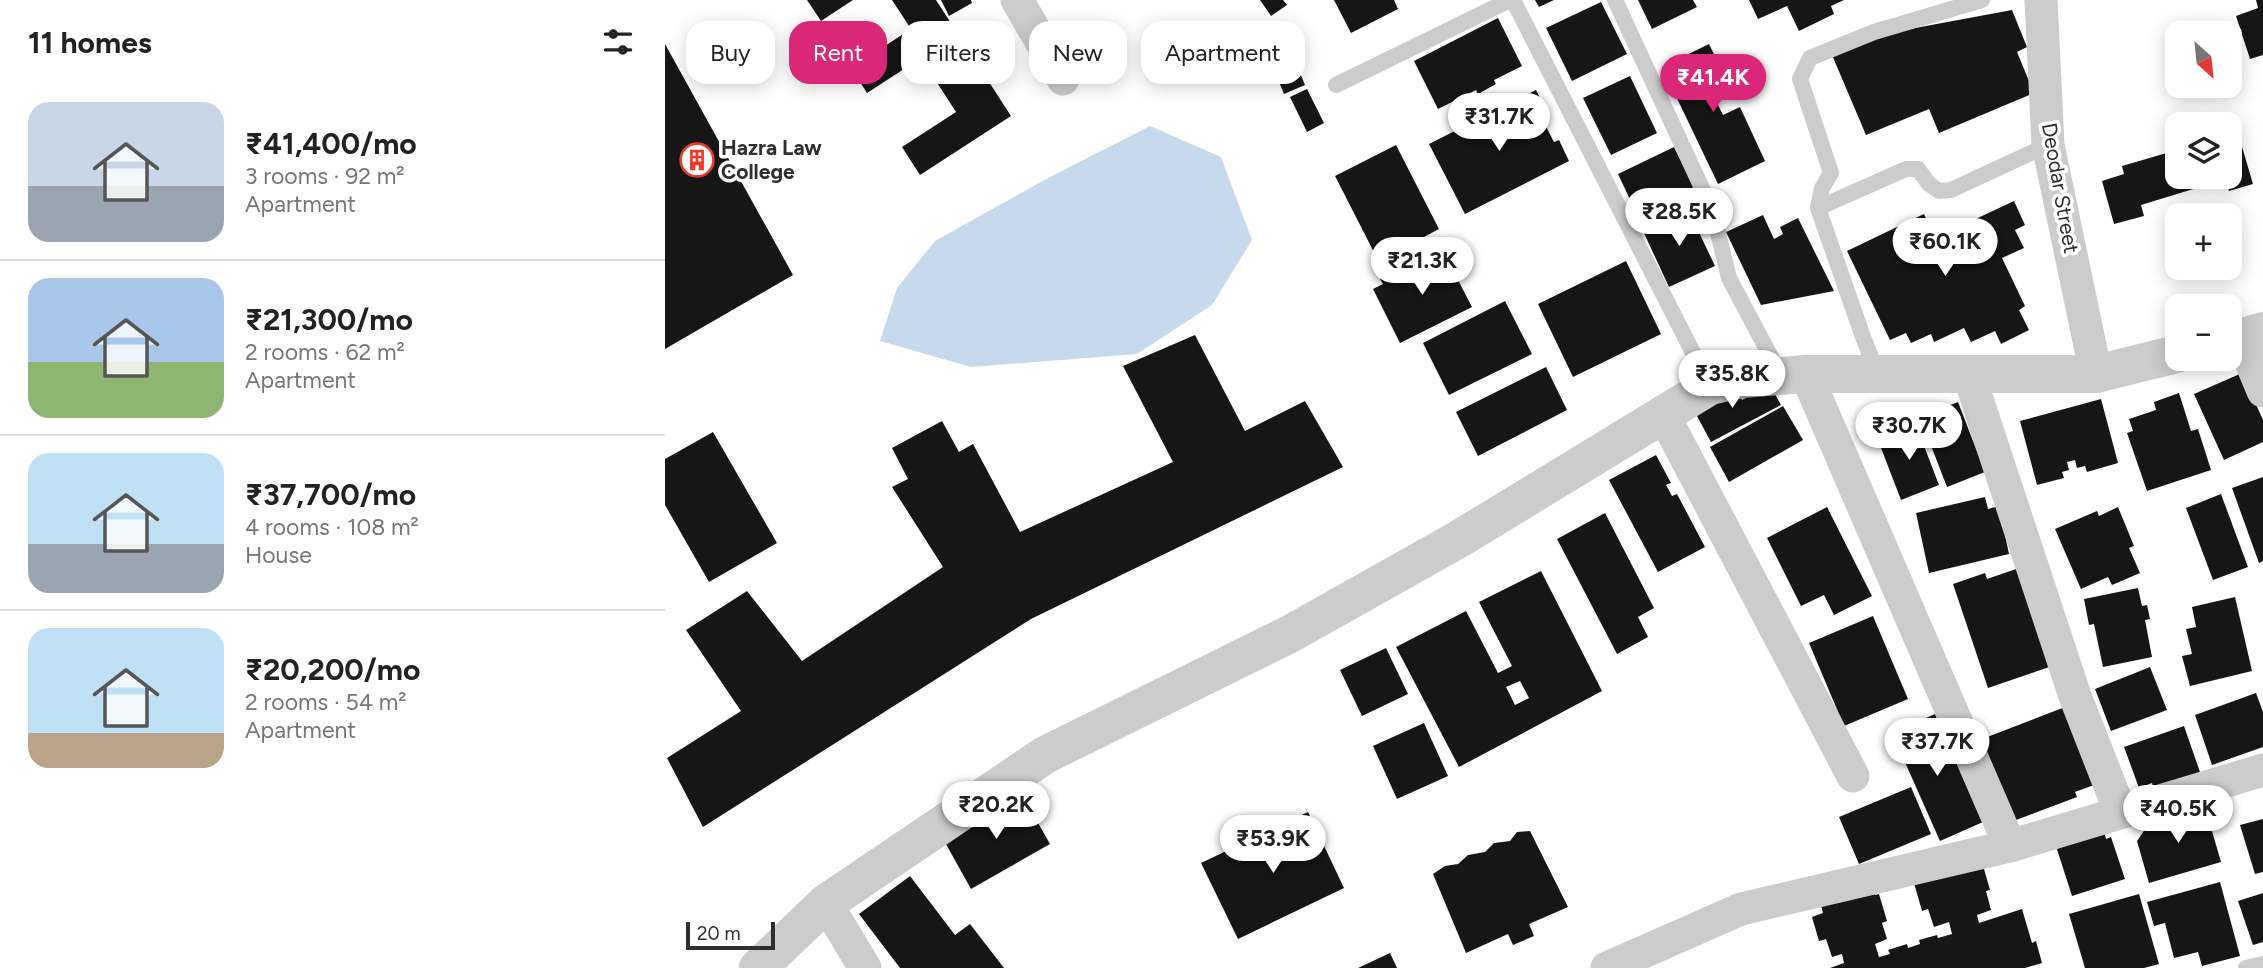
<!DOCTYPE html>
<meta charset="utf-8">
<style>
body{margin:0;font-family:Figtree,sans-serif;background:#f2f2f2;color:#222;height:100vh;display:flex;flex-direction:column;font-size:26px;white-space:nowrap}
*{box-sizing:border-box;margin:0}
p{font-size:23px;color:#767676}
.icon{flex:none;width:38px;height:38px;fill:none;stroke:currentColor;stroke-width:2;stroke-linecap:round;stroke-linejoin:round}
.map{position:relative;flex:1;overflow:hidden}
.side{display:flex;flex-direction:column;background:#fff;width:665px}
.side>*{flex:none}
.top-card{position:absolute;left:21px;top:21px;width:665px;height:63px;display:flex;gap:14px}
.needle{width:46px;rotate:153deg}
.buttons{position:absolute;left:1500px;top:21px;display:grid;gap:14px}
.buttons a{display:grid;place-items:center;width:77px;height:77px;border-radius:14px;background:#fff;box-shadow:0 4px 18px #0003;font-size:35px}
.scale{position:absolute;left:21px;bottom:18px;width:89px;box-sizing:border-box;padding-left:7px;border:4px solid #2f2f2f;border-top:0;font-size:19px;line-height:24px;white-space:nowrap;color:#2f2f2f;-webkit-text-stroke:5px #fff;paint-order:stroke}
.price{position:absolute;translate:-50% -60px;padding:0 16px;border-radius:24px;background:#fff;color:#222;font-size:23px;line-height:46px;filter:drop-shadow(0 2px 4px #0008)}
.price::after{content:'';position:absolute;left:50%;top:42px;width:21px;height:16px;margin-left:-10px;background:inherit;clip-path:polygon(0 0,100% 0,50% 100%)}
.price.selected{background:#db2777;color:#fff}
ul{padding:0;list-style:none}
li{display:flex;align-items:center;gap:21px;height:175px;padding:0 28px}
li+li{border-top:2px solid #e0e0e0}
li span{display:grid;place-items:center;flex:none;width:196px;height:140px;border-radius:21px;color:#555}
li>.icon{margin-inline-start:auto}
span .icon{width:84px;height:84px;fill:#fffc;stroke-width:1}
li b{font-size:30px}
h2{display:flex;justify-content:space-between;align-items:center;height:84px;padding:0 28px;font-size:30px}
.pill{padding:0 24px;border-radius:21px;background:#fff;box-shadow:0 4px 18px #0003;font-size:24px;line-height:63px}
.pill.selected{background:#db2777;color:#fff}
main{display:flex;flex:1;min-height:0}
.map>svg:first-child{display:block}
.water{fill:#c7d9ed}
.building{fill:#161616;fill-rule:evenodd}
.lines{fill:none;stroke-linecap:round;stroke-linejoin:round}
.service{stroke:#ccc;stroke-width:16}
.minor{stroke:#ccc;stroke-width:33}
.tertiary{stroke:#ccc;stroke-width:38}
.labels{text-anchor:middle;stroke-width:7;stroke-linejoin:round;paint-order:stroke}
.poi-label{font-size:21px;font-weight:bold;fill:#2f2f2f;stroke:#fff;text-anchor:start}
.street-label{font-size:21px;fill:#2f2f2f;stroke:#fff}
</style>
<main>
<section class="side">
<h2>11 homes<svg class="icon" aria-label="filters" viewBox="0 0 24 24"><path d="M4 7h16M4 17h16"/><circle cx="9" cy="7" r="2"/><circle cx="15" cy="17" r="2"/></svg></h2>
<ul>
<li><span style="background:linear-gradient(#c9d6e8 60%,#9aa5b1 0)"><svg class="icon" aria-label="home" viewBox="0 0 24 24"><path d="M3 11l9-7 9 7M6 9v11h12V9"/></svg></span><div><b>₹41,400/mo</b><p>3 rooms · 92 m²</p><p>Apartment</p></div></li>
<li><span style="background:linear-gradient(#a9c7e8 60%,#8fb573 0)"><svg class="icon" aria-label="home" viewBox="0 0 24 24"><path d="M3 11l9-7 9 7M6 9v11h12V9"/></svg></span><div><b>₹21,300/mo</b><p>2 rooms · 62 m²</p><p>Apartment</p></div></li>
<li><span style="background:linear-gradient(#bfe0f5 65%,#9aa5b1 0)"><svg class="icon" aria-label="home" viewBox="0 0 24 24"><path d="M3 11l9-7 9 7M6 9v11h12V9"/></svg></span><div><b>₹37,700/mo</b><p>4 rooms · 108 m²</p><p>House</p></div></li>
<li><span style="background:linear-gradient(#bfe0f5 75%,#b9a48a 0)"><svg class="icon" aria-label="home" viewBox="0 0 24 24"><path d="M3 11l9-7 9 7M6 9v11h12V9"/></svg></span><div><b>₹20,200/mo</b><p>2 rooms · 54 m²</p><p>Apartment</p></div></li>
</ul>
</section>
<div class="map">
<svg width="1598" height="968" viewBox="0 0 1598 968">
<rect width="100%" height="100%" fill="#fff"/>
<path class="water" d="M485,126L556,157L587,240L547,305L472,354L306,367L215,341L232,288L270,241L383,178Z"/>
<g class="building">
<path d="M142,0H188L156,21Z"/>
<path d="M227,0H271L346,116L255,175L237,147L291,112L256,58L202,93L186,68L246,29Z"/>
<path d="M276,0H306L307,3L284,16Z"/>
<path d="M595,0H618L622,5L606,16Z"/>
<path d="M669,0H729L733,9L686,33Z"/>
<path d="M870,0H889L874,7Z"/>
<path d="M973,0H1028L1032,7L987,29Z"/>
<path d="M1084,0H1179L1166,6L1169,14L1134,31L1122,6L1093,19Z"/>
<path d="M1591,0H1598V55L1585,59L1571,16L1593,8Z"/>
<path d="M936,2L962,54L907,81L881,28Z"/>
<path d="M1347,10L1362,47L1352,52L1369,93L1274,133L1264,109L1201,135L1167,55L1218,34Z"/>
<path d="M833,18L857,66L829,80L831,84L813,94L811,90L773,109L749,61Z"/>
<path d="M621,39L640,85L619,94L600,48Z"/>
<path d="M0,44L128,275L0,349Z"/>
<path d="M1044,44L1068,93L1051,101L1058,115L1075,107L1100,161L1053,184L997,67Z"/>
<path d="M965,76L992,133L946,155L918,98Z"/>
<path d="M642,89L659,123L642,132L625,97Z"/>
<path d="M871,90L881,110L874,113L889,142L894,140L904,161L800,214L764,144Z"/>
<path d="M1575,140L1588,184L1564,191L1561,179L1476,205L1479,216L1449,224L1437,181L1459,174L1457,166L1512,150V177H1564V143Z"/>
<path d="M731,145L774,229L740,247L742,250L715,264L670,176Z"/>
<path d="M1009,147L1029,187L972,214L953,174Z"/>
<path d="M1349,201L1360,225L1350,230L1359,248L1337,258L1360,306L1354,310L1364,330L1336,344L1330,331L1306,342L1299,328L1269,342L1266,334L1246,343L1241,333L1225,340L1182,251L1259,214L1270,238Z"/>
<path d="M1023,209L1050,266L1004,287L978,231Z"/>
<path d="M1098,215L1109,239L1118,234L1115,227L1133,218L1169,291L1096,305L1061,232Z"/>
<path d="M771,251L775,257L780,255L807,307L735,343L708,289L718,284L715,279L739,267L742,274L751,269L748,263Z"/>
<path d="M961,261L996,334L908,377L873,304Z"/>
<path d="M840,301L867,354L784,395L758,343Z"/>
<path d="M530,335L580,431L640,401L678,467L366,619L38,827L2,758L76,711L21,630L82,591L137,661L278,567L227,487L243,479L227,448L277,421L294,452L308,444L355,532L508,462L458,366Z"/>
<path d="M881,367L902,410L813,456L791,412Z"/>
<path d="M1577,373L1598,420V442L1559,460L1529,394Z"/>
<path d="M1068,383L1077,400L1105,385L1116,405L1046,442L1026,405Z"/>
<path d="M1514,393L1526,431L1533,429L1546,470L1482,491L1462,433L1468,431L1464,419L1491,410L1489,402Z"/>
<path d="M1436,399L1453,463L1422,472L1420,466L1412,468L1410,460L1402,462L1404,470L1397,472L1399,478L1372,485L1355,421Z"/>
<path d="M1293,402L1320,472L1282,487L1255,417Z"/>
<path d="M1118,406L1138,440L1064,482L1045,447Z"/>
<path d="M1251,425L1274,485L1236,500L1213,440Z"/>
<path d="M48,432L112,543L44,582L0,505V459Z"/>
<path d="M991,455L1006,483L1001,485L1007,496L1012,494L1040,547L993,572L944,480Z"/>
<path d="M1598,477V561L1594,563L1567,488Z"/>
<path d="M1556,494L1583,567L1548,580L1521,508Z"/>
<path d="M1320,497L1323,509L1334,506L1344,554L1264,573L1251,513Z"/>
<path d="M1162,507L1207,596L1169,615L1159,595L1136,606L1102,538Z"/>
<path d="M1453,507L1469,546L1464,548L1475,573L1447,585L1443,577L1416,589L1390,529L1432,511L1434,516Z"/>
<path d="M940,513L989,608L973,617L983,637L952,654L892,539Z"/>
<path d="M1354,568L1387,666L1323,688L1288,584L1320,573L1322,579Z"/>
<path d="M876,571L937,691L794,767L731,647L801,611L833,673L847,666L814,602ZM855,681L864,698L850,705L841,687Z"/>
<path d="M1473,588L1477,606L1482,605L1485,619L1480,620L1487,657L1438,667L1429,624L1424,625L1419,599Z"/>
<path d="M1570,597L1587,671L1525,686L1517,656L1527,654L1521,629L1531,627L1527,607Z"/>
<path d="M1208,616L1243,699L1179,726L1144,643Z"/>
<path d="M721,648L743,694L697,716L675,670Z"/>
<path d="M1485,667L1502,710L1446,731L1430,689Z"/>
<path d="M1591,693L1598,712V747L1547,765L1530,715Z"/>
<path d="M1400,707L1429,785L1410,792L1412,797L1343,823L1312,741Z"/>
<path d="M1270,714L1318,822L1275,841L1227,733Z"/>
<path d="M759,723L783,776L732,799L708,746Z"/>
<path d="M1519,726L1535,772L1489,789L1487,783L1474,788L1459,747Z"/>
<path d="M1246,787L1266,834L1194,864L1174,817Z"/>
<path d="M356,793L385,844L306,889L277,837Z"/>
<path d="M1540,807L1556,862L1484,883L1472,841L1485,822Z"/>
<path d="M643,812L679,888L573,939L536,863Z"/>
<path d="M1598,819V872L1590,874L1575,825Z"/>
<path d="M1438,828L1441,839L1446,837L1460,879L1407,896L1390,843Z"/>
<path d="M865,831L903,907L864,924L869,936L848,945L843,934L801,953L768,874L780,866L793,864L803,855L820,852L829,843L845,841L852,832Z"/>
<path d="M1317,862L1325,890L1321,891L1326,910L1312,915L1314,923L1357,909L1367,943L1371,941L1377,963L1360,968H1165L1179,963L1177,954L1167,957L1161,939L1154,941L1147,917L1158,913L1153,895L1206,882L1210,895L1214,894L1222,921L1217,923L1222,939L1210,944L1214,957L1225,954L1223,950L1242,944L1243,948L1255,944L1254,940L1272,935L1273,938L1287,934L1284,922L1269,927L1263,909L1257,911L1249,883Z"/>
<path d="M245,876L290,935L305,924L339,968H235L194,914Z"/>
<path d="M1555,882L1575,956L1537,966L1533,952L1509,958L1500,923L1489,926L1482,902Z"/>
<path d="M1598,893V942L1588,945L1573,901Z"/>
<path d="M1474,894L1494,964L1479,968H1420L1404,914Z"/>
<path d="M725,953L732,968H693Z"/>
</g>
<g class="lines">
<g class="service">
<path d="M848,0L1045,386"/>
<path d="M950,0L1048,212L1064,278L1115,374"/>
<path d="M671,85L845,0"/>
<path d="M1153,208L1241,169H1253L1264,184L1274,191L1286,190L1383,145"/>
<path d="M1212,372L1198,337L1153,208L1157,188L1166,173L1135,79L1145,58L1209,32L1317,0"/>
<path d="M1581,968L1598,964"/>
</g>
<g class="minor">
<path d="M352,0L398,79"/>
<path d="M1376,0L1383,145L1431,374"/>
<path d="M1576,338L1598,391"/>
<path d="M1141,374L1345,846"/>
<path d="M1304,375L1410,696L1455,811"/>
<path d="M998,414L1188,776"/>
<path d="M161,903L200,968"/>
<path d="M942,968L1076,909L1345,846L1598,770"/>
</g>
<g class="tertiary">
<path d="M1564,341L1598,331"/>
<path d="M93,968L161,903L380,755L625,634L794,539L1045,386L1078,379L1141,374H1431L1512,354"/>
</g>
</g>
<defs>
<symbol id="building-ring" viewBox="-11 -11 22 22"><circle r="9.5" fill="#fff" stroke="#ed3a29" stroke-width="1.5"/><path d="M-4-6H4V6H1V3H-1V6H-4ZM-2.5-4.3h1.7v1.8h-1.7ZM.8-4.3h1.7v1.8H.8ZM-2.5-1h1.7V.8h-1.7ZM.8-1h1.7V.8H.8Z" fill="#ed3a29"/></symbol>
</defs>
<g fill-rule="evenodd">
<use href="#building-ring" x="13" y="141" width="38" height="38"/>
</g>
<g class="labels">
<g class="poi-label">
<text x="56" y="155">Hazra Law<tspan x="56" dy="24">College</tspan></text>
</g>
<g class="street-label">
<text transform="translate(1395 188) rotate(80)" y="7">Deodar Street</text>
</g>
</g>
</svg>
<div class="buttons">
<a><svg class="needle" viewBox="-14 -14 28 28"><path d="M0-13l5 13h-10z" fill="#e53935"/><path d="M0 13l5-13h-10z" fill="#767676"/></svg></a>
<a><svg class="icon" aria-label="layers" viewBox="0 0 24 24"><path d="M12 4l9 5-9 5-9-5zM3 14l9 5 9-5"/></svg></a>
<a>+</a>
<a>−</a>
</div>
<div class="scale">20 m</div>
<b class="price selected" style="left:1048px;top:114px">₹41.4K</b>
<b class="price" style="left:834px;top:153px">₹31.7K</b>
<b class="price" style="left:1014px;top:248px">₹28.5K</b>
<b class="price" style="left:1280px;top:278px">₹60.1K</b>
<b class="price" style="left:757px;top:297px">₹21.3K</b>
<b class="price" style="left:1067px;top:410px">₹35.8K</b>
<b class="price" style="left:1244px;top:462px">₹30.7K</b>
<b class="price" style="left:1272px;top:778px">₹37.7K</b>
<b class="price" style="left:331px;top:841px">₹20.2K</b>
<b class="price" style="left:1513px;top:845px">₹40.5K</b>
<b class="price" style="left:608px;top:875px">₹53.9K</b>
<div class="top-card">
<a class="pill">Buy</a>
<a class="pill selected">Rent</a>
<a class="pill">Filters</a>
<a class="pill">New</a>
<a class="pill">Apartment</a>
</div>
</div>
</main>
